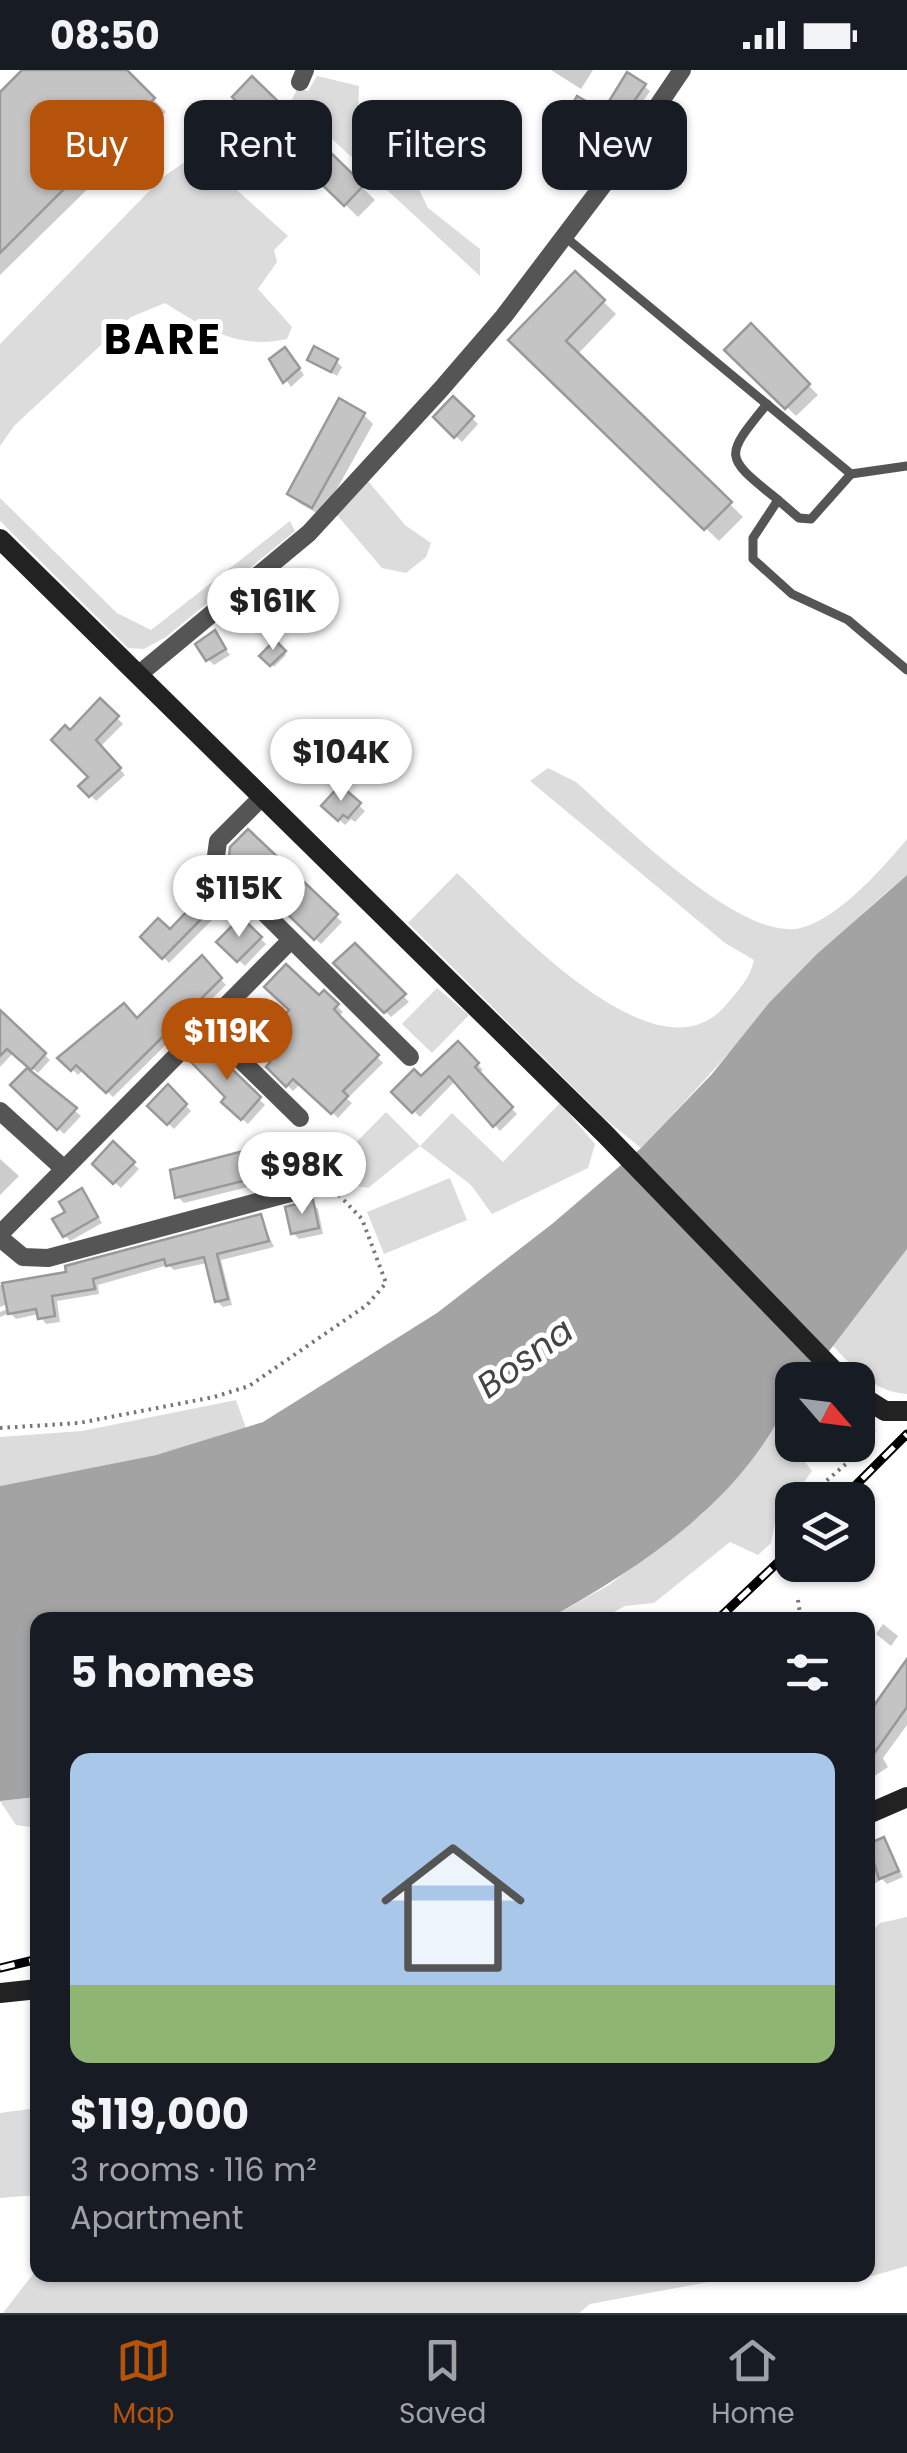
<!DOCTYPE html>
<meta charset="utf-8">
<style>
body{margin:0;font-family:Poppins,sans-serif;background:#242831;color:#f1f3f6;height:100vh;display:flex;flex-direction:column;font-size:38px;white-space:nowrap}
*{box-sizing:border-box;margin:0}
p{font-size:32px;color:#9ea1a6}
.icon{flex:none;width:55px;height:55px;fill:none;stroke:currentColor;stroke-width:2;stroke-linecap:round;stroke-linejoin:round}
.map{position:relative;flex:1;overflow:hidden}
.drawer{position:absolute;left:30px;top:1542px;width:845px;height:670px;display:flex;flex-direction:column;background:#171b24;border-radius:20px;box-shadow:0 2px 8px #0004}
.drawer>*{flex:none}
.guide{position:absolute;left:30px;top:30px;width:848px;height:90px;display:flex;gap:20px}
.needle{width:65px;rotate:118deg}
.controls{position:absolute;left:775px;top:1292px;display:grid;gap:20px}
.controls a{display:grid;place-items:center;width:100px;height:100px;border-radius:20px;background:#171b24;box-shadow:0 2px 8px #0004;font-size:50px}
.price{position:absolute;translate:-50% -85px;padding:0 22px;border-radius:35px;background:#fff;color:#222;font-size:32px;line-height:65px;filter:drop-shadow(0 2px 5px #0008)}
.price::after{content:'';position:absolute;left:50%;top:60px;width:30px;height:22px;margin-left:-15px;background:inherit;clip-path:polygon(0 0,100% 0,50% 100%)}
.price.selected{background:#b45309;color:#fff}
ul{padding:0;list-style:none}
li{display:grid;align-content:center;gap:20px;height:530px;padding:0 40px}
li+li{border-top:2px solid #363941}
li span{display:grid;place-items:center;height:310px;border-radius:20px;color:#555}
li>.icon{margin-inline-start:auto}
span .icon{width:180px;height:180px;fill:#fffc;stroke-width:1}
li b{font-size:42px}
h2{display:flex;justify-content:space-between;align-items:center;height:120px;padding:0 40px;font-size:42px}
.pill{padding:0 35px;border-radius:20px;background:#171b24;box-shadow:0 2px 8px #0004;font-size:35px;line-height:90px}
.pill.selected{background:#b45309;color:#fff}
.status{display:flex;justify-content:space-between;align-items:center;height:70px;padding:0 50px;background:#171b24;direction:ltr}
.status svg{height:28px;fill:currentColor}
.tab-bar{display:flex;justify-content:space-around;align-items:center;height:140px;border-top:2px solid #363941;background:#171b24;font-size:28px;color:#9ea1a6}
.tab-bar a{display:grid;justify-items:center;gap:5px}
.tab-bar .selected{color:#b45309}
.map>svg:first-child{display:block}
.green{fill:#dcdcdc}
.water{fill:#a3a3a3}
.shadow{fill:#0003}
.building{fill:#c4c4c4;stroke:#999;stroke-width:2.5}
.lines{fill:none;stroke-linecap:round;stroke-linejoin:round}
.path{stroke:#777;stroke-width:4;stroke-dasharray:2.5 5;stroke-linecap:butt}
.lane{stroke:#555;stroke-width:9}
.street{stroke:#555;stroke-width:18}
.secondary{stroke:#222;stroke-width:20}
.rail-casing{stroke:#000;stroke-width:9}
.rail{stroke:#fff;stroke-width:5;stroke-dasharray:15;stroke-linecap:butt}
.labels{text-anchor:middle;stroke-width:10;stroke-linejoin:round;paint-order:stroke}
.water-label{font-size:35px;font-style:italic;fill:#444;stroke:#fff}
.district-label{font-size:42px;font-weight:bold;letter-spacing:2.5px;fill:#000;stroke:#fff}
</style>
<div class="status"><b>08:50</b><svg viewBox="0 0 49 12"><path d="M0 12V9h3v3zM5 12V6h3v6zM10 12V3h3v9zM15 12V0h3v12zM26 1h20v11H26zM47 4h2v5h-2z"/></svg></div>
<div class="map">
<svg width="907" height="2243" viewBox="0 0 907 2243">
<rect width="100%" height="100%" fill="#fff"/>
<g class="green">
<path d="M317,6L359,16L358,42L371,49L385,41L421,73L412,105L428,138L480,179V206L291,31L298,18L308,21Z"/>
<path d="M201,88L288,166L274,180L277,192L258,219L292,257L287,269C238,280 205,258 165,233L131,247L14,356L0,376V274L163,107L189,89Z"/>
<path d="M368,411L405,455L431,473L426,487L406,503L382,498L337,445Z"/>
<path d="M0,428L117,543L151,560L290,451L295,461L166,567L144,579L128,578L0,451Z"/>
<path d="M548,698L576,712C622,753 734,865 795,859C834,854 883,798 907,769V805C805,889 732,984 641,1078L604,1048L408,853L457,803C509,851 657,1017 726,935C738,920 750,909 754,890L725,873L530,711Z"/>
<path d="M437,918L469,945L432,983L402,954Z"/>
<path d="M560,1033L595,1074L588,1098L492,1144L471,1115L420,1076L368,1118L348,1114L331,1098L386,1042L420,1076L452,1043L503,1092Z"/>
<path d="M450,1108L467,1150L384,1184L367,1142Z"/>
<path d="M907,1179V1324C873,1322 855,1298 832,1275Z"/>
<path d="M792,1329V1375L812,1401L775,1452L771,1473L758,1485L730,1472L654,1533L625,1536L599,1550H546L609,1515L702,1444Z"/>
<path d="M236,1330L246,1358L156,1385L0,1416V1367L82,1361Z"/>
<path d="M37,1727V1758L16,1755L0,1731Z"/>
<path d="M907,1847V2196L872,2206L822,2205H868V1865L880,1853Z"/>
<path d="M37,2038V2125L0,2128V2043Z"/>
<path d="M37,2199L38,2205H746L590,2234L579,2243H3Z"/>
</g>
<path class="water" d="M907,805V1179L807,1310H792C792,1329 786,1335 777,1352C727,1441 634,1501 546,1550H38L37,1727L0,1731V1416L156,1385L263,1352L437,1243L552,1154L641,1078L712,1004L769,933L817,884Z"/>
<g class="shadow">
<path d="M25,0H123L166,42L0,205V25Z"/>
<path d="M551,0H593L581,19Z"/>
<path d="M252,9L375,130L358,147L236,27Z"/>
<path d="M644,16L650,21L619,67L579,43L603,45Z"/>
<path d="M575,204L616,244L577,285L743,447L719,471L512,270Z"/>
<path d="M751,257L818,325L796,346L728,280Z"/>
<path d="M291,286L304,305L291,317L272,290Z"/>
<path d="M310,289L336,291L342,297L337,306Z"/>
<path d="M453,329L478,354L462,372L436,347Z"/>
<path d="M364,345L373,354L322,446L299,433L290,424Z"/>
<path d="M215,563L230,585L214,595L208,589Z"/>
<path d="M275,574L286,585L274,597L263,586Z"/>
<path d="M101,632L123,654L100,677L125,705L96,731L82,716L92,707L70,663Z"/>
<path d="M340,718L365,741L355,752L351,749L345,755L325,736Z"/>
<path d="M248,763L342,852L321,874L231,786Z"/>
<path d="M199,815L223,839L169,893L144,867L170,863L195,837Z"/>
<path d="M241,850L266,874L245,896L219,872Z"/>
<path d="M355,877L409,932L391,947L337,894Z"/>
<path d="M202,889L226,915L113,1027L84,999L78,1005L61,988L138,951Z"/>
<path d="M324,923L343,942L338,946L347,957L383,993L347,1029L352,1033L338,1048L301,1013L293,1021L269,997L274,992L255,973L250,978L228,955L269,962Z"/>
<path d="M0,941L50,990L38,1003L14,982L0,997Z"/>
<path d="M458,975L483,1000L478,1004L517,1044L500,1061L456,1010L420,1047L394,1022L421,1010Z"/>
<path d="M208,979L265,1035L248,1054L224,1032L228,1027Z"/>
<path d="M27,1001L81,1046L64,1064L14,1015Z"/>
<path d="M168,1018L191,1041L174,1059L150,1036Z"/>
<path d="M293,1071L299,1077L304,1103L184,1133L178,1127Z"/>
<path d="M113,1075L139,1099L121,1118L95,1094Z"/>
<path d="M0,1089L19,1106L0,1125Z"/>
<path d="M82,1121L102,1153L70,1171L65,1165L68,1143Z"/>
<path d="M312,1133L318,1139L323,1164L299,1169L293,1163Z"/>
<path d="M260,1147L274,1177L221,1190L232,1235L223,1237L217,1231L207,1193L174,1200L168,1195L98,1215L99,1224L57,1231L60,1252L46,1254L39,1244L16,1249L10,1243L0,1247V1242L19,1234L17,1230L0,1237V1215L69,1204Z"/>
<path d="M883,1554L898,1566L891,1576L876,1564Z"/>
<path d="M907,1601V1655L883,1688L888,1697L870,1709L868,1668L883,1657Z"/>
<path d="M883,1770L903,1807L887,1814L882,1809L868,1818V1778Z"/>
</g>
<g class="building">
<path d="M22,0H127L155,28L0,183V22Z"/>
<path d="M627,2L646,14L612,63L570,38L577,26L603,41Z"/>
<path d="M252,6L364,115L344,136L232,27Z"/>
<path d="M575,201L605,230L566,271L732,432L704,460L508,270Z"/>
<path d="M751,253L810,314L785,339L724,280Z"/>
<path d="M314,276L338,289L331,302L307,290Z"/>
<path d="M285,277L300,298L283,313L269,289Z"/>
<path d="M453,326L474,346L454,368L433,347Z"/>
<path d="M339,328L365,343L312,438L287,424Z"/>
<path d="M215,560L226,579L206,591L195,574Z"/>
<path d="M275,570L286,581L270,596L259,586Z"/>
<path d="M100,628L119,646L96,670L121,698L89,727L78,716L88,707L51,670L65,655L70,660Z"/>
<path d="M340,715L361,733L348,748L343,745L338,751L321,736Z"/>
<path d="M248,759L338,844L314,870L229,787L230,777Z"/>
<path d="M199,812L219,831L162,889L140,867L158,848L170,859L191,837L183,828Z"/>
<path d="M241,847L262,867L237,892L216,872Z"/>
<path d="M355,873L406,924L384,943L333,893Z"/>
<path d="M202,885L222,908L106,1023L76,995L71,1001L57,988L124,933L137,948Z"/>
<path d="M286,894L319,925L324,920L339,934L334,939L342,948L379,985L343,1021L348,1026L331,1044L293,1009L286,1017L266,997L270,992L248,969L242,974L224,955L246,933L269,959L289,940L264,917Z"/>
<path d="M0,940L46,983L31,1000L7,979L0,986Z"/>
<path d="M458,971L479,993L475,997L513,1037L493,1057L449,1006L412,1043L391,1022L414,999L421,1006Z"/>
<path d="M208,976L261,1027L241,1050L221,1032L225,1027L191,992Z"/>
<path d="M27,998L77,1038L57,1060L10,1015Z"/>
<path d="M168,1014L187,1034L167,1055L147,1036Z"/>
<path d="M294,1068L299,1097L175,1128L170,1100Z"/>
<path d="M113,1071L135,1092L113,1114L92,1094Z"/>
<path d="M82,1118L98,1147L63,1167L52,1149L65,1142L59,1132Z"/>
<path d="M313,1130L319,1158L291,1164L285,1137Z"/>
<path d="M261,1144L269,1171L217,1184L228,1229L215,1232L204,1187L166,1196L164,1189L93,1209L95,1219L52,1226L55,1246L38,1249L36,1239L8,1244L2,1213L66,1202L65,1196Z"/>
<path d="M907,1589V1637L868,1692V1644Z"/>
<path d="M884,1767L899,1801L879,1809L868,1774Z"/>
</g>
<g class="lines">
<g class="path">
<path d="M0,1358L79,1353L214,1327L249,1316L367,1235L386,1213L362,1149L336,1122"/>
<path d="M804,1430L854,1387L875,1358"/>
<path d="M785,1466L792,1446"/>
<path d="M798,1530L801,1550"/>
</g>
<g class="lane">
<path d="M564,166L851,404L907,396"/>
<path d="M767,334C723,388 724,386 778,430L753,468V489L792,524L848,550L907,600"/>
<path d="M778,430L799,448L811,449L851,404"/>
</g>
<g class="street">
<path d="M300,12L305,0"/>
<path d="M138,605L309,463L442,318L504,246L613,102L682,0"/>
<path d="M260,729L218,771L215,794L410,987"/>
<path d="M204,954L300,1048"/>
<path d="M0,1041L63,1098"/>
<path d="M0,1164L290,871"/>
<path d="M0,1168L23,1187L48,1188L324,1114"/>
</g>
<g class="secondary">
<path d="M0,469L605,1064L843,1310"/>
<path d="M858,1324L885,1341H907"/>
<path d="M868,1744L907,1727"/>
<path d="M0,1923L38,1919"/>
</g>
<defs>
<g id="rail">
<path d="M841,1430L907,1364"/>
<path d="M717,1550L792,1479"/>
<path d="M0,1898L38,1889"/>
</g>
</defs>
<use href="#rail" class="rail-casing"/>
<use href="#rail" class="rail"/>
</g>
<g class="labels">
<g class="water-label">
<text transform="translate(525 1288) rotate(-36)" y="12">Bosna</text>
</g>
<g class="district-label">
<text x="163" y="284">BARE</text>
</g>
</g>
</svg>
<div class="controls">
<a><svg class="needle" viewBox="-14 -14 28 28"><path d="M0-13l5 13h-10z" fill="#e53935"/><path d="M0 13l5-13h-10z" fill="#9ea1a6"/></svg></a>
<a><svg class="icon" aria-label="layers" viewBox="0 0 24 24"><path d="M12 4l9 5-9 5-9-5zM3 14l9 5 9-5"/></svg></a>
</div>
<b class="price" style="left:273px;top:583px">$161K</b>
<b class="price" style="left:341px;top:734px">$104K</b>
<b class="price" style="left:239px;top:870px">$115K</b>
<b class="price selected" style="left:227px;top:1013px">$119K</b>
<b class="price" style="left:302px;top:1147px">$98K</b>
<div class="guide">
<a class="pill selected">Buy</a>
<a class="pill">Rent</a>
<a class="pill">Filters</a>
<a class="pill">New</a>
</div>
<section class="drawer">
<h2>5 homes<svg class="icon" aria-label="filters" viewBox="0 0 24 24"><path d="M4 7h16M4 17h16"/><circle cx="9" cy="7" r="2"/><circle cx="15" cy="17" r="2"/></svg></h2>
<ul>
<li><span style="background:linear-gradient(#a9c7e8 75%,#8fb573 0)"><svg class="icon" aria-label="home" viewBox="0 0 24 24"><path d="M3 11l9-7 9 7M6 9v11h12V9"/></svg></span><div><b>$119,000</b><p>3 rooms · 116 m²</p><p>Apartment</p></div></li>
</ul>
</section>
</div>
<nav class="tab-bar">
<a class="selected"><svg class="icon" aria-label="map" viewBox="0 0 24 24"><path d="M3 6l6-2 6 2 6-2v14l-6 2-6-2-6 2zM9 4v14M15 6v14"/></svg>Map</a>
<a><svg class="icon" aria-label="saved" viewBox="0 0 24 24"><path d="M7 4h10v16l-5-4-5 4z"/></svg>Saved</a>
<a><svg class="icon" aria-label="home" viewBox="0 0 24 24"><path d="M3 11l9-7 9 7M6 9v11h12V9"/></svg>Home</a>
</nav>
